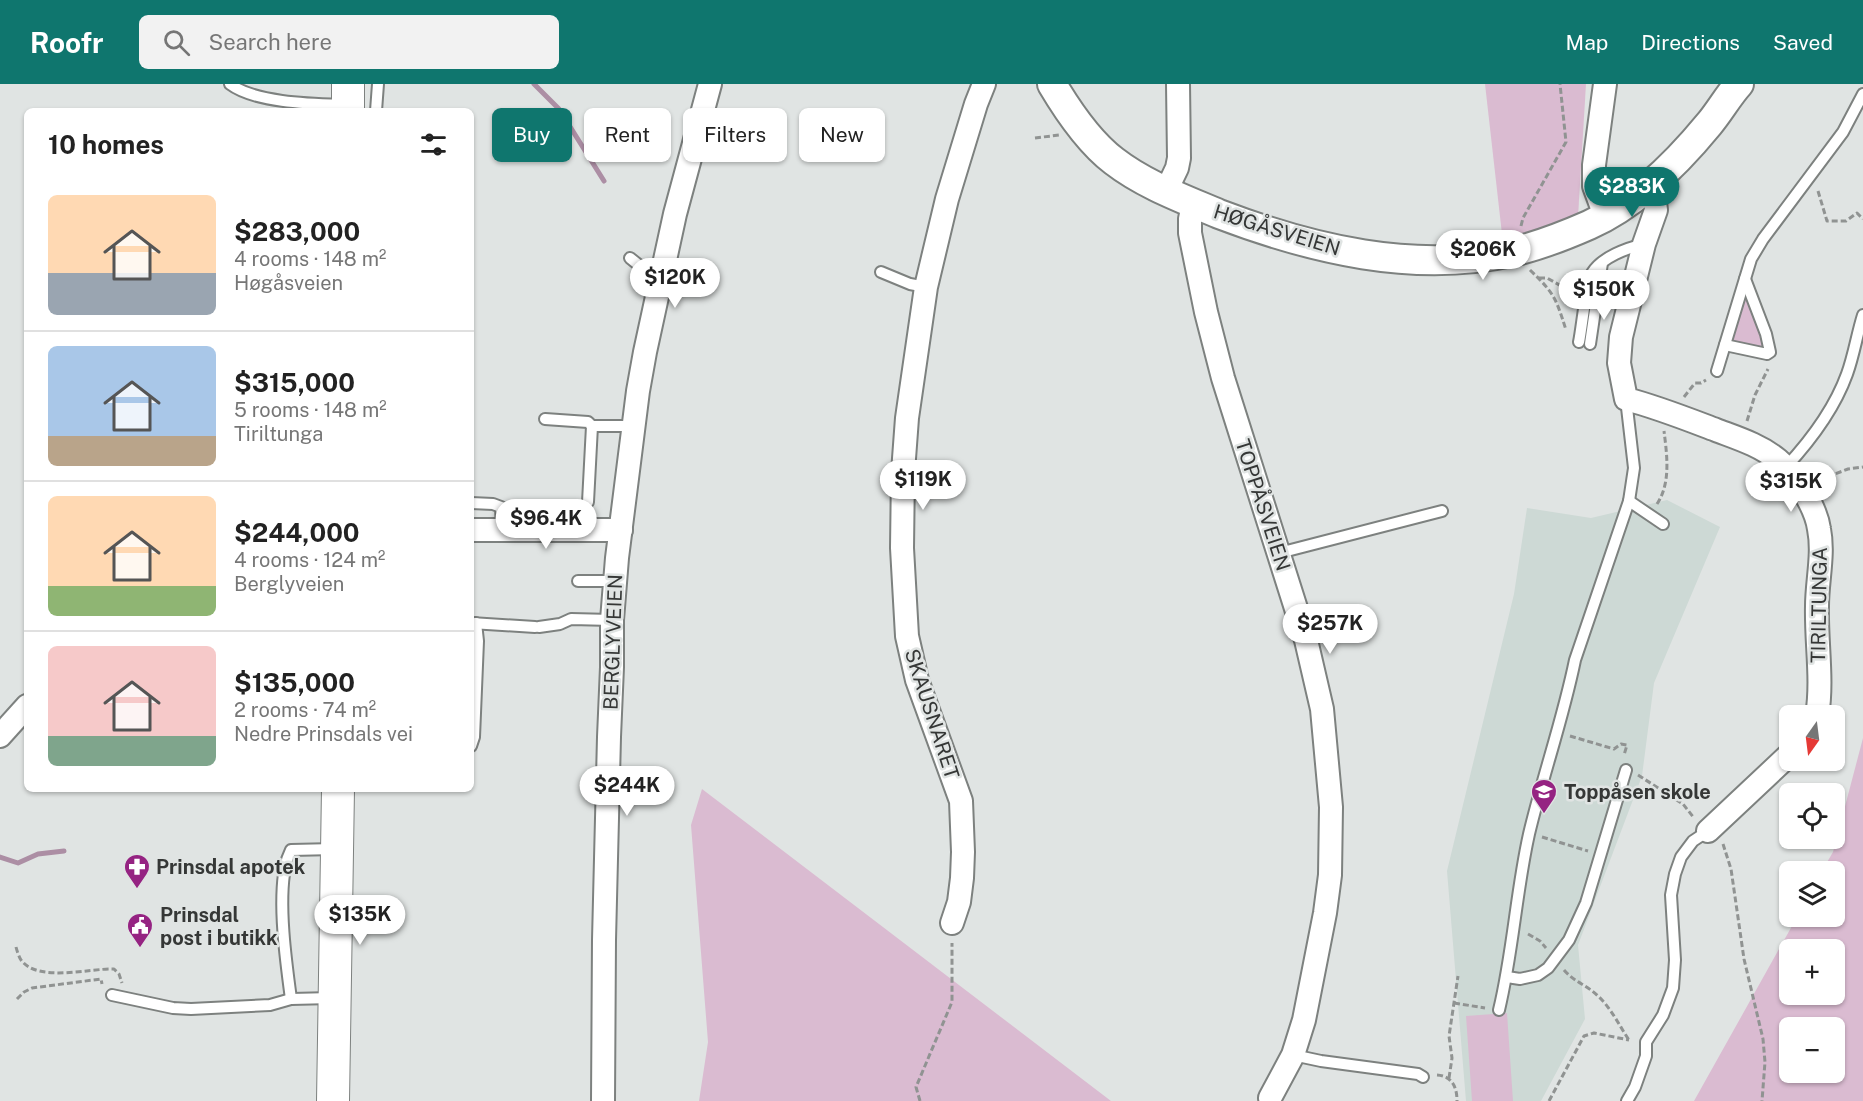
<!DOCTYPE html>
<meta charset="utf-8">
<style>
body{margin:0;font-family:"Public Sans",sans-serif;background:#f2f2f2;color:#222;height:100vh;display:flex;flex-direction:column;font-size:22px;white-space:nowrap}
*{box-sizing:border-box;margin:0}
p{font-size:20px;color:#767676}
.icon{flex:none;width:33px;height:33px;fill:none;stroke:currentColor;stroke-width:2;stroke-linecap:round;stroke-linejoin:round}
.map{position:relative;flex:1;overflow:hidden}
.details{position:absolute;left:24px;top:24px;width:450px;height:684px;display:flex;flex-direction:column;background:#fff;border-radius:9px;box-shadow:0 2px 4px #0004}
.details>*{flex:none}
.hud{position:absolute;left:492px;top:24px;width:570px;height:54px;display:flex;gap:12px}
.needle{width:39px;rotate:194deg}
.buttons{position:absolute;left:1779px;top:621px;display:grid;gap:12px}
.buttons a{display:grid;place-items:center;width:66px;height:66px;border-radius:9px;background:#fff;box-shadow:0 2px 4px #0004;font-size:30px}
.price{position:absolute;translate:-50% -51px;padding:0 14px;border-radius:21px;background:#fff;color:#222;font-size:20px;line-height:39px;filter:drop-shadow(0 2px 3px #0008)}
.price::after{content:'';position:absolute;left:50%;top:36px;width:18px;height:14px;margin-left:-9px;background:inherit;clip-path:polygon(0 0,100% 0,50% 100%)}
.price.selected{background:#0f766e;color:#fff}
ul{padding:0;list-style:none}
li{display:flex;align-items:center;gap:18px;height:150px;padding:0 24px}
li+li{border-top:2px solid #e0e0e0}
li span{display:grid;place-items:center;flex:none;width:168px;height:120px;border-radius:9px;color:#555}
li>.icon{margin-inline-start:auto}
span .icon{width:72px;height:72px;fill:#fffc;stroke-width:1}
li b{font-size:26px}
h2{display:flex;justify-content:space-between;align-items:center;height:72px;padding:0 24px;font-size:26px}
.chip{padding:0 21px;border-radius:9px;background:#fff;box-shadow:0 2px 4px #0004;font-size:21px;line-height:54px}
.chip.selected{background:#0f766e;color:#fff}
header{display:flex;align-items:center;gap:36px;box-sizing:border-box;height:84px;padding:0 30px;background:#0f766e;color:#fff}
header strong{font-size:28px}
nav{display:flex;gap:33px;margin-inline-start:auto;font-size:21px}
.search{width:420px;height:54px;background:#f2f2f2;display:flex;align-items:center;gap:15px;box-sizing:border-box;padding:0 21px;border-radius:9px;color:#767676;font-size:22px}
.map>svg:first-child{display:block}
.built{fill:#cdd9d5}
.green{fill:#dabbd1;fill-rule:evenodd}
.lines{fill:none;stroke-linecap:round;stroke-linejoin:round}
.stream{stroke:#ac8ea4;stroke-width:5}
.service-casing{stroke:#7d817f;stroke-width:14}
.minor-casing{stroke:#7d817f;stroke-width:26}
.tertiary-casing{stroke:#7d817f;stroke-width:32}
.secondary-casing{stroke:#7d817f;stroke-width:34}
.path{stroke:#909392;stroke-width:3;stroke-dasharray:6 3;stroke-linecap:butt}
.service{stroke:#fff;stroke-width:10}
.minor{stroke:#fff;stroke-width:22}
.tertiary{stroke:#fff;stroke-width:28}
.secondary{stroke:#fff;stroke-width:32}
.labels{text-anchor:middle;stroke-width:5;stroke-linejoin:round;paint-order:stroke}
.street-label{font-size:20px;fill:#353736;stroke:#e0e4e3}
.poi-label{font-size:20px;font-weight:bold;fill:#353736;stroke:#e0e4e3;text-anchor:start}
</style>
<header>
<strong>Roofr</strong>
<div class="search"><svg class="icon" aria-label="search" viewBox="0 0 24 24"><circle cx="10" cy="10" r="6"/><path d="M15 15l6 6"/></svg>Search here</div>
<nav><a>Map</a><a>Directions</a><a>Saved</a></nav>
</header>
<div class="map">
<svg width="1863" height="1017" viewBox="0 0 1863 1017">
<rect width="100%" height="100%" fill="#e0e4e3"/>
<path class="built" d="M1667,416L1720,443L1654,599L1642,692L1578,861L1585,935L1541,1017H1466L1447,787L1514,510L1527,424L1591,434Z"/>
<g class="green">
<path d="M1485,0H1586L1578,133L1503,159Z"/>
<path d="M1748,209L1765,258L1764,264L1731,258L1745,210Z"/>
<path d="M1863,654V1017H1694L1797,833L1834,832V788L1822,787L1833,768ZM1790,866H1834V910H1790ZM1790,944H1834V988H1790Z"/>
<path d="M702,705L1111,1017H699L708,958L691,741Z"/>
<path d="M1507,929L1513,1017H1472L1466,932Z"/>
</g>
<g class="lines">
<g class="stream">
<path d="M534,0L559,25L604,97"/>
<path d="M0,773L18,779L38,770L64,767"/>
</g>
<defs>
<g id="service">
<path d="M230,0C255,19 313,20 344,21"/>
<path d="M376,27L378,0"/>
<path d="M630,174L645,186L661,193"/>
<path d="M881,188L910,200L926,203"/>
<path d="M1579,258C1582,244 1586,199 1592,189C1602,173 1627,164 1644,160"/>
<path d="M1590,260L1602,179"/>
<path d="M1725,261L1767,270L1770,268L1766,250L1745,195"/>
<path d="M1717,287L1751,175L1763,155L1843,48L1863,10"/>
<path d="M545,335L588,338L592,342H634"/>
<path d="M1786,383C1811,356 1834,326 1847,290C1854,271 1857,250 1863,231"/>
<path d="M1629,417L1663,440"/>
<path d="M588,418L592,342"/>
<path d="M471,419L493,420L501,423L502,446"/>
<path d="M1279,469L1442,427"/>
<path d="M578,497H615"/>
<path d="M471,539L535,543"/>
<path d="M539,543L560,540L571,535L612,536"/>
<path d="M471,662L474,653L478,557L476,539"/>
<path d="M1507,893L1520,895L1538,891L1548,884L1569,856L1586,819L1626,686"/>
<path d="M112,911L173,924L191,925L270,921L291,915L332,914"/>
<path d="M291,915C286,878 278,820 285,784C286,778 288,772 291,766L335,765"/>
<path d="M1499,926C1513,868 1516,808 1529,750C1543,691 1563,635 1575,576L1629,417L1634,384L1626,315"/>
<path d="M1293,971L1321,977L1418,990L1423,993"/>
<path d="M1627,1017L1635,1003L1646,972V958L1663,931L1673,904L1675,876L1671,811L1675,790L1681,773L1693,757L1708,747"/>
</g>
<g id="minor">
<path d="M1645,104L1655,118L1656,126L1644,160L1621,253L1619,279L1626,315C1657,323 1687,335 1716,346C1737,354 1760,361 1778,376C1795,390 1816,423 1819,445C1824,470 1817,497 1817,522C1816,558 1823,596 1817,632"/>
<path d="M1166,107L1177,84L1179,74L1178,0"/>
<path d="M1193,120L1190,135V149L1206,228L1223,294L1306,556L1322,625L1331,723L1330,791L1325,829L1304,936L1293,971L1270,1014"/>
<path d="M1605,132L1594,102V81L1605,0"/>
<path d="M471,446H621"/>
<path d="M0,652L27,622"/>
<path d="M1708,747L1790,670"/>
<path d="M952,839L959,818L962,794L963,768L961,717L917,596L907,552L902,464L903,388L907,334L926,203L947,115L976,20L984,0"/>
<path d="M603,1017L604,856L609,653L612,583V536L617,474L638,307L645,268L675,130L710,0"/>
</g>
<path id="tertiary" d="M1052,0C1068,27 1089,58 1114,77C1145,101 1184,115 1219,130C1311,165 1414,190 1512,168C1538,162 1564,152 1589,141C1636,120 1677,79 1709,40C1720,27 1728,12 1739,0"/>
<g id="secondary">
<path d="M348,0V27"/>
<path d="M333,1017L338,705"/>
</g>
</defs>
<use href="#service" class="service-casing"/>
<use href="#minor" class="minor-casing"/>
<use href="#tertiary" class="tertiary-casing"/>
<use href="#secondary" class="secondary-casing"/>
<g class="path">
<path d="M1035,54L1059,51"/>
<path d="M1818,107L1827,137H1846L1857,129L1863,135"/>
<path d="M1521,142L1523,134L1566,58L1560,0"/>
<path d="M1530,186C1554,209 1556,214 1566,246"/>
<path d="M1539,194H1547L1563,203H1575"/>
<path d="M1684,313L1695,299H1701L1706,296"/>
<path d="M1747,337L1755,311L1768,285"/>
<path d="M1819,396L1848,385L1863,383"/>
<path d="M1657,420C1671,399 1667,371 1664,347"/>
<path d="M1570,652L1614,665L1621,660L1627,661L1624,671"/>
<path d="M1638,691L1683,720L1694,734"/>
<path d="M1542,753L1588,767"/>
<path d="M1723,760L1731,785L1744,875L1763,955L1765,978L1762,1017"/>
<path d="M1528,850L1540,857L1546,864"/>
<path d="M16,863C17,867 19,873 21,876C38,899 90,884 114,885L119,890L122,899"/>
<path d="M1564,886C1574,898 1587,901 1598,912C1611,924 1619,941 1629,956"/>
<path d="M17,915L24,908L32,904L101,895L102,900"/>
<path d="M1454,919L1485,924"/>
<path d="M1437,991C1452,992 1457,1003 1457,1017"/>
<path d="M1449,994L1452,974L1449,952L1458,892"/>
<path d="M920,1017L916,1003L952,918V859"/>
<path d="M1549,1017L1584,952L1594,949L1629,956"/>
</g>
<use href="#service" class="service"/>
<use href="#minor" class="minor"/>
<use href="#tertiary" class="tertiary"/>
<use href="#secondary" class="secondary"/>
</g>
<defs>
<symbol id="school-pin" viewBox="-11 -11 22 30"><path d="M0 17L-7.5 6A9.5 9.5 0 1 1 7.5 6Z" fill="#952382" stroke="#e0e4e3"/><path d="M0-5L7-2L0 1L-7-2ZM-4 1L0 2.5L4 1V4Q0 6-4 4Z" fill="#fff"/></symbol>
<symbol id="pharmacy-pin" viewBox="-11 -11 22 30"><path d="M0 17L-7.5 6A9.5 9.5 0 1 1 7.5 6Z" fill="#952382" stroke="#e0e4e3"/><path d="M-2-6h4v4h4v4h-4v4h-4v-4h-4v-4h4Z" fill="#fff"/></symbol>
<symbol id="civic-pin" viewBox="-11 -11 22 30"><path d="M0 17L-7.5 6A9.5 9.5 0 1 1 7.5 6Z" fill="#952382" stroke="#e0e4e3"/><path d="M-.6-6.5H3V-4.5H.6V-3L4-1V1h2V6H-6V1h2V-1L-.6-3ZM-1.2 2.5V6h2.4V2.5Z" fill="#fff"/></symbol>
</defs>
<g fill-rule="evenodd">
<use href="#school-pin" x="1529" y="693" width="30" height="40"/>
<use href="#pharmacy-pin" x="122" y="768" width="30" height="40"/>
<use href="#civic-pin" x="125" y="827" width="30" height="40"/>
</g>
<g class="labels">
<g class="street-label">
<text transform="translate(1277 146) rotate(17)" y="7">HØGÅSVEIEN</text>
<text transform="translate(1263 421) rotate(72)" y="7">TOPPÅSVEIEN</text>
<text transform="translate(1819 521) rotate(-89)" y="7">TIRILTUNGA</text>
<text transform="translate(613 558) rotate(-88)" y="7">BERGLYVEIEN</text>
<text transform="translate(932 630) rotate(72)" y="7">SKAUSNARET</text>
</g>
<g class="poi-label">
<text x="1564" y="715">Toppåsen skole</text>
<text x="156" y="790">Prinsdal apotek</text>
<text x="160" y="838">Prinsdal<tspan x="160" dy="23">post i butikk</tspan></text>
</g>
</g>
</svg>
<div class="buttons">
<a><svg class="needle" viewBox="-14 -14 28 28"><path d="M0-13l5 13h-10z" fill="#e53935"/><path d="M0 13l5-13h-10z" fill="#767676"/></svg></a>
<a><svg class="icon" aria-label="locate" viewBox="0 0 24 24"><circle cx="12" cy="12" r="6"/><path d="M12 2v4M12 18v4M2 12h4M18 12h4"/></svg></a>
<a><svg class="icon" aria-label="layers" viewBox="0 0 24 24"><path d="M12 4l9 5-9 5-9-5zM3 14l9 5 9-5"/></svg></a>
<a>+</a>
<a>−</a>
</div>
<b class="price selected" style="left:1632px;top:134px">$283K</b>
<b class="price" style="left:1483px;top:197px">$206K</b>
<b class="price" style="left:675px;top:225px">$120K</b>
<b class="price" style="left:1604px;top:237px">$150K</b>
<b class="price" style="left:923px;top:427px">$119K</b>
<b class="price" style="left:1791px;top:429px">$315K</b>
<b class="price" style="left:546px;top:466px">$96.4K</b>
<b class="price" style="left:1330px;top:571px">$257K</b>
<b class="price" style="left:627px;top:733px">$244K</b>
<b class="price" style="left:360px;top:862px">$135K</b>
<div class="hud">
<a class="chip selected">Buy</a>
<a class="chip">Rent</a>
<a class="chip">Filters</a>
<a class="chip">New</a>
</div>
<section class="details">
<h2>10 homes<svg class="icon" aria-label="filters" viewBox="0 0 24 24"><path d="M4 7h16M4 17h16"/><circle cx="9" cy="7" r="2"/><circle cx="15" cy="17" r="2"/></svg></h2>
<ul>
<li><span style="background:linear-gradient(#ffd9b3 65%,#9aa5b1 0)"><svg class="icon" aria-label="home" viewBox="0 0 24 24"><path d="M3 11l9-7 9 7M6 9v11h12V9"/></svg></span><div><b>$283,000</b><p>4 rooms · 148 m²</p><p>Høgåsveien</p></div></li>
<li><span style="background:linear-gradient(#a9c7e8 75%,#b9a48a 0)"><svg class="icon" aria-label="home" viewBox="0 0 24 24"><path d="M3 11l9-7 9 7M6 9v11h12V9"/></svg></span><div><b>$315,000</b><p>5 rooms · 148 m²</p><p>Tiriltunga</p></div></li>
<li><span style="background:linear-gradient(#ffd9b3 75%,#8fb573 0)"><svg class="icon" aria-label="home" viewBox="0 0 24 24"><path d="M3 11l9-7 9 7M6 9v11h12V9"/></svg></span><div><b>$244,000</b><p>4 rooms · 124 m²</p><p>Berglyveien</p></div></li>
<li><span style="background:linear-gradient(#f6c9c9 75%,#7fa58c 0)"><svg class="icon" aria-label="home" viewBox="0 0 24 24"><path d="M3 11l9-7 9 7M6 9v11h12V9"/></svg></span><div><b>$135,000</b><p>2 rooms · 74 m²</p><p>Nedre Prinsdals vei</p></div></li>
</ul>
</section>
</div>
